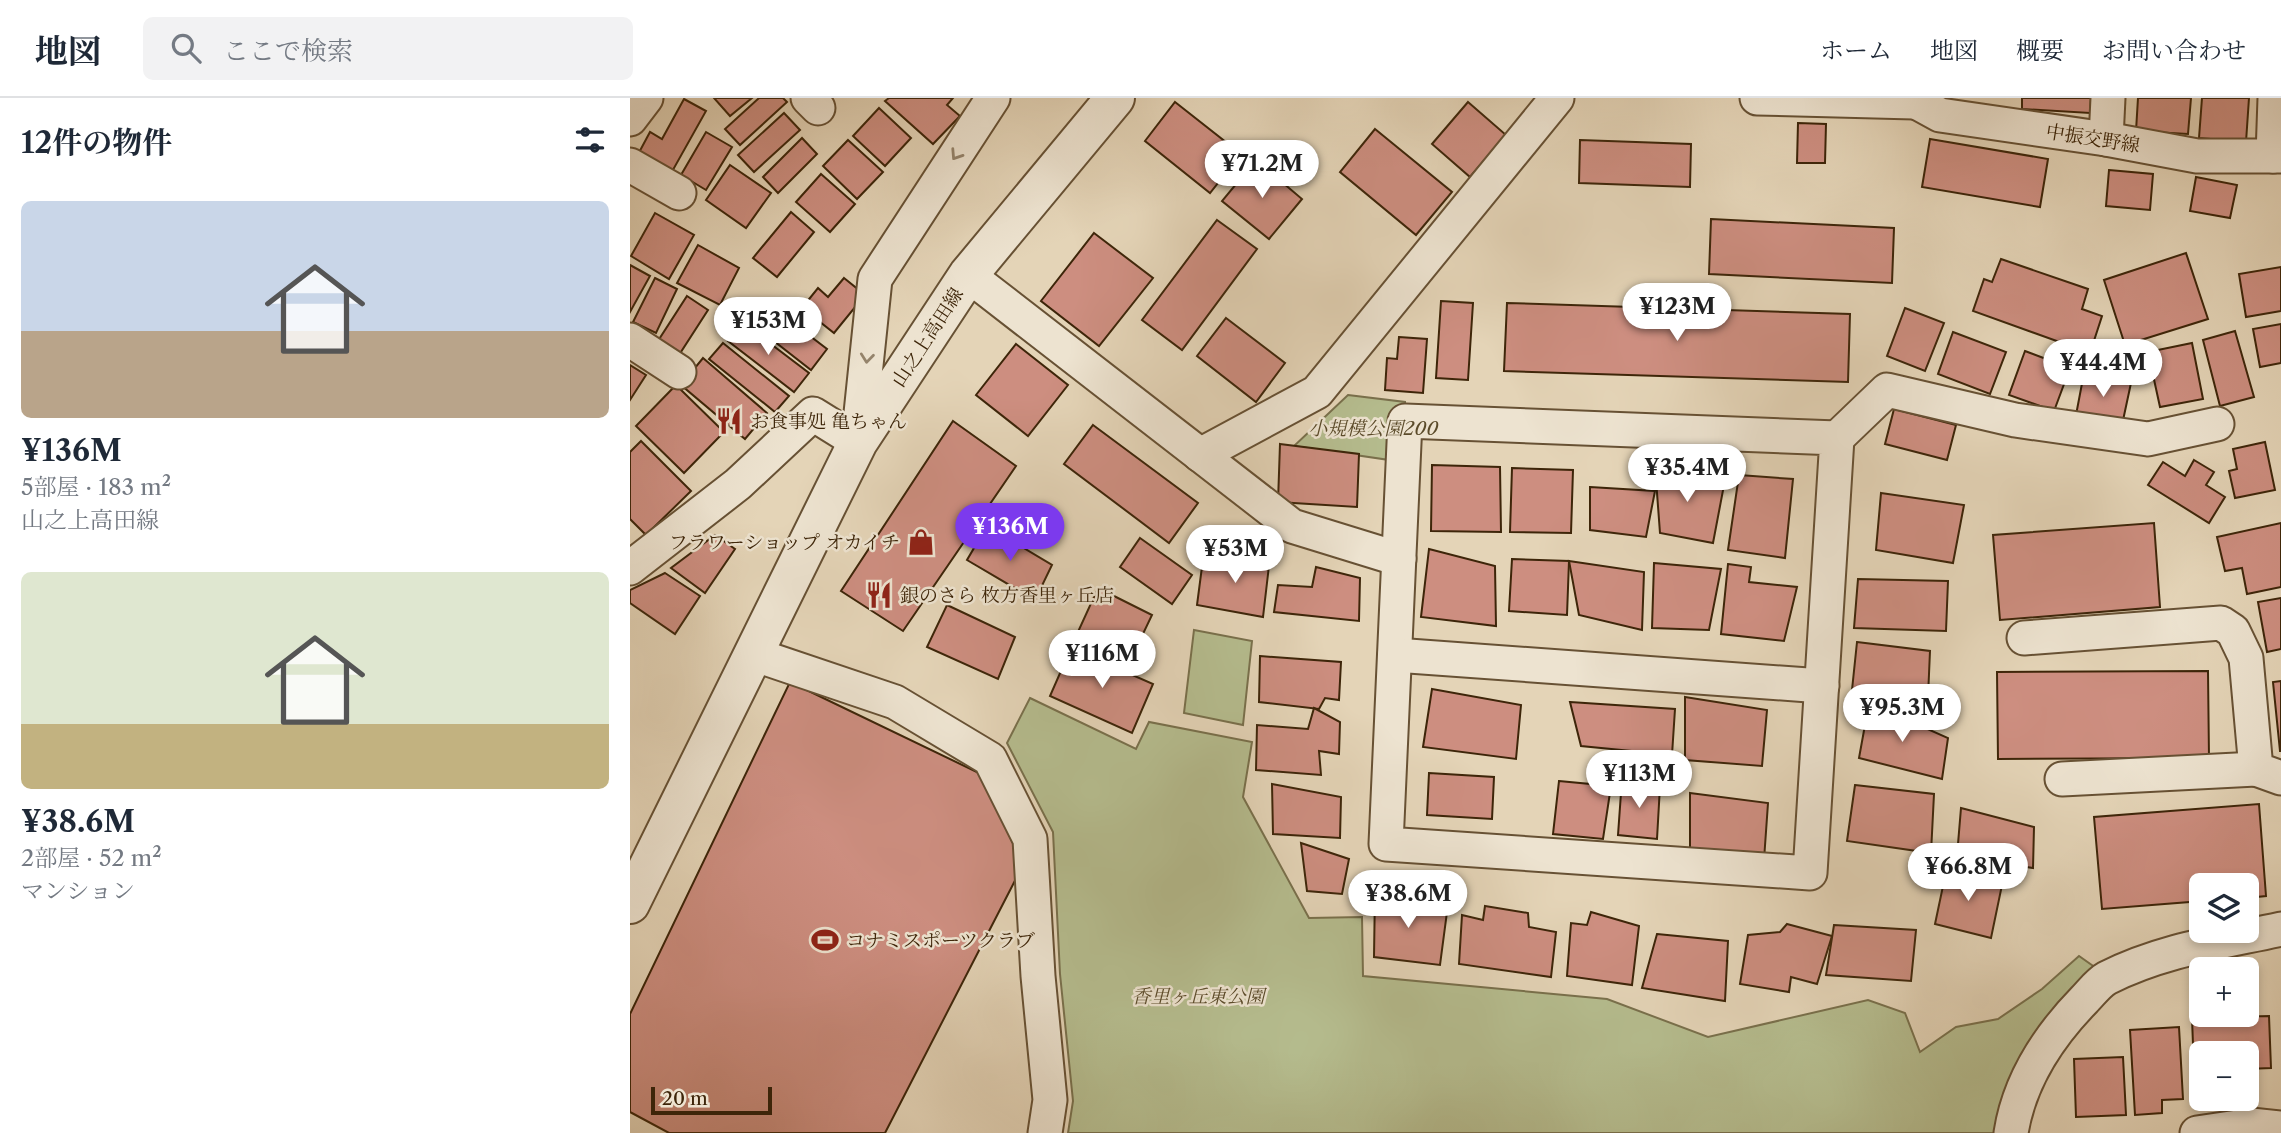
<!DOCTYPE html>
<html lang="ja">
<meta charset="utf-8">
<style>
body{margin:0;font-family:"Libre Caslon Text","Noto Serif JP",serif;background:#f2f2f3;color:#1f2937;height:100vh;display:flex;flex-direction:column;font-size:26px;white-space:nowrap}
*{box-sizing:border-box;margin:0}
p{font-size:23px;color:#747a83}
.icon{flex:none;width:38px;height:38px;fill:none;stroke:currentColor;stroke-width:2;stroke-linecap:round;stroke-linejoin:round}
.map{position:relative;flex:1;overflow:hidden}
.sheet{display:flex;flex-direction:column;background:#fff;width:630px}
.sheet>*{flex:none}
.buttons{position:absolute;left:1559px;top:775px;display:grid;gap:14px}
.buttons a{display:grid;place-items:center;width:70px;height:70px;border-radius:10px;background:#fff;box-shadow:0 4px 10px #0003;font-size:35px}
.scale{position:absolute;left:21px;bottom:18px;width:121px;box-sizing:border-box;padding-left:7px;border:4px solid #3d2509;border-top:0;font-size:19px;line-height:24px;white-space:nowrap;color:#3d2509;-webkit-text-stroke:5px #ede3d0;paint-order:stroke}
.price{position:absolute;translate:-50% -60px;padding:0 16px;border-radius:24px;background:#fff;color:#222;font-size:23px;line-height:46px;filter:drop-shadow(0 2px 4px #0008)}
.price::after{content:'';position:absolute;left:50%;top:42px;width:21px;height:16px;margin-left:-10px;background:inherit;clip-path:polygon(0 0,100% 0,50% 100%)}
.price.on{background:#7c3aed;color:#fff}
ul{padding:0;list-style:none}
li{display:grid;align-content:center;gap:14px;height:371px;padding:0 21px}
li span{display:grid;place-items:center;height:217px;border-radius:10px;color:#555}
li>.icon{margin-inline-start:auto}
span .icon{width:126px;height:126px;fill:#fffc;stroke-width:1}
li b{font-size:30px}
h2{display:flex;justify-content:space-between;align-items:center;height:84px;padding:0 21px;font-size:30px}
header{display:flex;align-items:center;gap:42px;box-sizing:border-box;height:98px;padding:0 35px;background:#fff;border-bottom:2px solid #e0e1e3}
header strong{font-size:33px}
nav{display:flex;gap:38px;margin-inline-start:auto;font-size:24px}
.search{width:490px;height:63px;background:#f2f2f3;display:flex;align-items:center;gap:18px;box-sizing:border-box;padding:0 24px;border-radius:10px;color:#747a83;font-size:26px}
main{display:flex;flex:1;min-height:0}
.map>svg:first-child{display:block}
.green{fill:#b5bc8e;stroke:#79704c;stroke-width:2}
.building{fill:#cd8e80;stroke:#3d2509;stroke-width:2}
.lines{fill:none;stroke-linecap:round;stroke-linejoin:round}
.minor-casing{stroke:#675134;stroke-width:37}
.tertiary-casing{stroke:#675134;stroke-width:42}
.minor{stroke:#ede3d0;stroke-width:33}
.tertiary{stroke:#ede3d0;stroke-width:38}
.oneway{stroke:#95846c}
.labels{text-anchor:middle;stroke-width:5;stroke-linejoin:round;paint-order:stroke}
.street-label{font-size:19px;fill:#3d2509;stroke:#ede3d0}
.poi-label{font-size:19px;fill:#3d2509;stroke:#ede3d0;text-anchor:start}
.park-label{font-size:19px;font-style:italic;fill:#5b4b2a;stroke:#ede3d0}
</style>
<header>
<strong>地図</strong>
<div class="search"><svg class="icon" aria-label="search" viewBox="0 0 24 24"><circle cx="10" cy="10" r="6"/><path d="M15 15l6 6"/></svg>ここで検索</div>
<nav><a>ホーム</a><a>地図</a><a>概要</a><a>お問い合わせ</a></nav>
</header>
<main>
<section class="sheet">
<h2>12件の物件<svg class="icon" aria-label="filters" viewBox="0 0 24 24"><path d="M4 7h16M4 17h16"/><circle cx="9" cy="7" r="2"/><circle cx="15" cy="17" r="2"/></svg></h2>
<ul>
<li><span style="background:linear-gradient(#c9d6e8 60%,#b9a48a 0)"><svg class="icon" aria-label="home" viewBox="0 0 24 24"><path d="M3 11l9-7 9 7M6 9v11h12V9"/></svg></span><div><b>¥136M</b><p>5部屋 · 183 m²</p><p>山之上高田線</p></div></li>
<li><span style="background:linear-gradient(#dfe7d0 70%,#c2b280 0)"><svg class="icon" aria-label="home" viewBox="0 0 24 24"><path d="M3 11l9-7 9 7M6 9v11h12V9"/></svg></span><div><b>¥38.6M</b><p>2部屋 · 52 m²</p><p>マンション</p></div></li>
</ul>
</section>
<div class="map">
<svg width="1651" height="1035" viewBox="0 0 1651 1035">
<rect width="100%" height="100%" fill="#e4d4b7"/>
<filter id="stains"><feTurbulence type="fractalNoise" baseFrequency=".00286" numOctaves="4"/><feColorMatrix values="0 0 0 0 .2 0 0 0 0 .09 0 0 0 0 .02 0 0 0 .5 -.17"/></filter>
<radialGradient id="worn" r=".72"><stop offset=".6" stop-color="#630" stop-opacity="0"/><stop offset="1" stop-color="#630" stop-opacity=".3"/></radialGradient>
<g class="green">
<path d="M718,297L775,304L773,364L664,348Z"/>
<path d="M564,532L622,543L613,627L554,615Z"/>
<path d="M400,600L506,651L519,624L622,644L613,699L679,820L732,819L733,878L977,901L1078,939L1238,902L1275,915L1290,954L1326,929L1368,921L1412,891L1449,858L1466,870L1365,1035H438L443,1003L430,876L423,734L377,645Z"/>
</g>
<g class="building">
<path d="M84,0H122L100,18Z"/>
<path d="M129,0H153L157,4L110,47L95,31Z"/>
<path d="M259,0H323L317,7L330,18L303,46L255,3Z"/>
<path d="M1392,0H1461L1460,15L1392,11Z"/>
<path d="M1508,0H1561L1558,36L1506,33Z"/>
<path d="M1572,0H1619L1616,44L1569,40Z"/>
<path d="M54,1L76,13L39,79L6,60L20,34L32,41Z"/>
<path d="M545,4L611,56L580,95L515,43Z"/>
<path d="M838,4L876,37L840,79L802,46Z"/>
<path d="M249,10L281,40L255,68L223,38Z"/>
<path d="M154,15L170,32L124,74L108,57Z"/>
<path d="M1168,25L1196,26L1195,65H1167Z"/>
<path d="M745,31L822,94L786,137L710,74Z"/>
<path d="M76,34L102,49L76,92L51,77Z"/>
<path d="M172,40L187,56L148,95L133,79Z"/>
<path d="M1300,41L1418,61L1410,109L1292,89Z"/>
<path d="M218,42L253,74L227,101L193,68Z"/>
<path d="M950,42L1061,46L1060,89L949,85Z"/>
<path d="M626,62L672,101L639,141L592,103Z"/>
<path d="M100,67L141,95L116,130L76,102Z"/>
<path d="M1479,72L1523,76L1520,112L1476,108Z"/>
<path d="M191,76L225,106L200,134L166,104Z"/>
<path d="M1566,79L1607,87L1600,120L1560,113Z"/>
<path d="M161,114L184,134L147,179L123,160Z"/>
<path d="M25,115L64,137L39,181L1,158Z"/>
<path d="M1081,121L1264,130L1262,185L1079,176Z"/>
<path d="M587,122L627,151L552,252L512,222Z"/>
<path d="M464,135L523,180L469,248L411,203Z"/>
<path d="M68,147L109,170L90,207L47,185Z"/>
<path d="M1556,155L1578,221L1495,247L1474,182Z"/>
<path d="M1371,161L1458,191L1452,211L1472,218L1460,255L1343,213L1354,181L1362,184Z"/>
<path d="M0,167L20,178L0,214Z"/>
<path d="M1651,169V213L1616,219L1609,176Z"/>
<path d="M25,180L47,191L26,235L3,224Z"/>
<path d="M214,180L235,197L204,235L190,224L186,230L167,216L188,190L198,199Z"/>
<path d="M57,198L78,212L47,260L26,246Z"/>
<path d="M811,203L843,205L838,282L806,280Z"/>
<path d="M877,205L1220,216L1218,284L874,273Z"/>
<path d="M138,206L197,251L181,272L122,226Z"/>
<path d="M1275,210L1314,225L1295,273L1257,258Z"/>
<path d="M596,220L655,265L626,304L567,258Z"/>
<path d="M112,224L179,275L164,294L98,243Z"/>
<path d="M1651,226V265L1630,269L1623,231Z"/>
<path d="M1605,233L1624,299L1590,308L1573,242Z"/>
<path d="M1323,234L1376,254L1360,296L1308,276Z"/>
<path d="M769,239L797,241L793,295L755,292L757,260L767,261Z"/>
<path d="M93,245L159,298L145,314L79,261Z"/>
<path d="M1562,245L1573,301L1530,309L1518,254Z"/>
<path d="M386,246L438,287L398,338L346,297Z"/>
<path d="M1395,253L1440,270L1424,313L1379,297Z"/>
<path d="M73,260L137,315L115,341L51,287Z"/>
<path d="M0,267L16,277L0,302Z"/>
<path d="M1454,275L1501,285L1492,327L1446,317Z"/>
<path d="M46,287L94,334L54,375L6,328Z"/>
<path d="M1264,311L1326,327L1317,362L1255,346Z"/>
<path d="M323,323L386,368L273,533L211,493Z"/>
<path d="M463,327L568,405L539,445L434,366Z"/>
<path d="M11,343L61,393L16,437L0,421V354Z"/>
<path d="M1635,344L1645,392L1605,400L1599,373L1607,371L1603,351Z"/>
<path d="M650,346L729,356L727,409L648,404Z"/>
<path d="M1564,362L1584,374L1576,387L1595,399L1579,425L1518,387L1533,364L1555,378Z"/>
<path d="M802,367L870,369L871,434L801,433Z"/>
<path d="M1025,368L1073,374V384L1094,387L1083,445L1030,435Z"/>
<path d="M882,370L943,372L941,435L880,434Z"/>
<path d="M1109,377L1163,381L1155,460L1098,452Z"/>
<path d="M960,389L1025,393L1016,439L960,432Z"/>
<path d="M1251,395L1334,407L1323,465L1246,452Z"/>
<path d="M1524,425L1530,509L1370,522L1363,437Z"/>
<path d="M1651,425V489L1617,496L1612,470L1595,473L1587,439Z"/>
<path d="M357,428L422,467L405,502L337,462Z"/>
<path d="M85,437L105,451L75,495L41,470Z"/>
<path d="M510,440L562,477L542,506L490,469Z"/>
<path d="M799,451L865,468L866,528L791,519Z"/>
<path d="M640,459L633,519L567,507L573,461Z"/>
<path d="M882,461L939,463L937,517L879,513Z"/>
<path d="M939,463L1014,474L1012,532L949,517Z"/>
<path d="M1024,465L1091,471L1079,532L1022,530Z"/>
<path d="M1098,466L1121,469L1119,484L1167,489L1154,543L1091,536Z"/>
<path d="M686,469L730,480L729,523L644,514L648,487L682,489Z"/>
<path d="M35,475L70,498L45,536L0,505V492Z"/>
<path d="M1228,481L1318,483L1316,533L1224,530Z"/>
<path d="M468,490L522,517L501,561L447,536Z"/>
<path d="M1651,500V551L1637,554L1628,504Z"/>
<path d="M317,507L385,539L368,581L297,549Z"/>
<path d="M1227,544L1300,553L1298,599L1222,592Z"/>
<path d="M441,550L523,586L502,635L420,598Z"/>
<path d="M630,558L711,564L709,602L695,600L689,611L629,604Z"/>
<path d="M1578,573L1579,660L1368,661L1367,574Z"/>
<path d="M1651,583V653H1650L1643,584Z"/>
<path d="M160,584L351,676L393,767L255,1035H39L0,1014V916Z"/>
<path d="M802,591L891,607L886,661L793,649Z"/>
<path d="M1055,599L1137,612L1132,668L1055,662Z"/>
<path d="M940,604L1045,611L1042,657L951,648Z"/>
<path d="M1239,605L1318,640L1312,681L1229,660Z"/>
<path d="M684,610L710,624L709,656L689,653L691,677L626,672L627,627L678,631Z"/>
<path d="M799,675L864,679L862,721L797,717Z"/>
<path d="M992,681L1030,688L1027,741L988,737Z"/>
<path d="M929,683L981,688L973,741L923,736Z"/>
<path d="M642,686L711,699L710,740L643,736Z"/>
<path d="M1225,687L1304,696L1301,755L1217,743Z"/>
<path d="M1060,695L1138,705L1134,762L1060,753Z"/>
<path d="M1629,706L1636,798L1617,800V788H1572V803L1472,811L1464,719Z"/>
<path d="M1331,710L1404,729L1403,770L1327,758Z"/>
<path d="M671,745L719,761L712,796L677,793Z"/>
<path d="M1317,769L1372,787L1361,840L1305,826Z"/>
<path d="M745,792L817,814L810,867L744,859Z"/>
<path d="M855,808L898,815L899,829L926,834L921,879L829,866L832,817L853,822Z"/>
<path d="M961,814L1009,828L1002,887L937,878L941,825L957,827Z"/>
<path d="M1157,826L1202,838L1187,886L1161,879L1159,894L1110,886L1118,837L1150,834Z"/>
<path d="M1204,827L1286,832L1281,883L1196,877Z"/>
<path d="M1027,836L1098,843L1095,903L1012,890Z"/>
<path d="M1639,918L1641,970L1617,971V956H1572V973H1564L1562,920Z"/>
<path d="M1549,929L1553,1001L1532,1002V1015L1505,1017L1500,932Z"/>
<path d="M1493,959L1496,1017L1446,1019L1444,961Z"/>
</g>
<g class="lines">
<defs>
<g id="minor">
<path d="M178,0L188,10"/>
<path d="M1127,0L1284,4"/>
<path d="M1279,0L1310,17L1476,41L1567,58H1651"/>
<path d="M0,21L16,0"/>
<path d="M1476,41L1478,0"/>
<path d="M1643,58L1645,0"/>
<path d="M0,67L49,95"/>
<path d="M338,177L662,428L769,461"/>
<path d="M0,242L49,274"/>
<path d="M775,323L1207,340L1180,775L756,746Z"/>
<path d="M1207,340L1257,292L1385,322L1518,341L1587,326"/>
<path d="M570,357L687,294L927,0"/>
<path d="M0,470L108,386L183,316L228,344L245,181L363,0"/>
<path d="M1394,540L1591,525L1603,533L1616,560L1626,671L1651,680"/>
<path d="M123,556L265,604L360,661L400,741L408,878L420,1002L415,1035"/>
<path d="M765,557L1192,588"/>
<path d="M1432,681L1626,671"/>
<path d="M1381,1035C1389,984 1418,939 1454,902C1461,895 1468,885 1477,880C1532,852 1592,844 1651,831"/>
<path d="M1567,1035L1621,1027L1651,1030"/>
</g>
<path id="tertiary" d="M0,806L228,344L338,177L485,0"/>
</defs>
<use href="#minor" class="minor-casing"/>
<use href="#tertiary" class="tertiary-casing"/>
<use href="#minor" class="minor"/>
<use href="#tertiary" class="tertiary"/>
</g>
<defs><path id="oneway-chevron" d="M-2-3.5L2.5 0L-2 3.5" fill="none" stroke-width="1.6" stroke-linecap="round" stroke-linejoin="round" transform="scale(1.75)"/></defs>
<g class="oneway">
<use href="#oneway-chevron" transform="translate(326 57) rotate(123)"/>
<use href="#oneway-chevron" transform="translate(237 260) rotate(96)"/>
</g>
<defs>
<symbol id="restaurant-bare" viewBox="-9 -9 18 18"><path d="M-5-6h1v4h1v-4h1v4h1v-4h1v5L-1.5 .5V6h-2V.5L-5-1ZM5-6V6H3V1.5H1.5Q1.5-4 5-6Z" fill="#8f2418" stroke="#ede3d0" stroke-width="2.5" paint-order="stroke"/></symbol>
<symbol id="shop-bare" viewBox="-9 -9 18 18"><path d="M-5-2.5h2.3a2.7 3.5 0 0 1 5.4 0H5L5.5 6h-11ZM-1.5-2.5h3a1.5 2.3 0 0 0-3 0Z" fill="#8f2418" stroke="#ede3d0" stroke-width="2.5" paint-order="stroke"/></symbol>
<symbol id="stadium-bare" viewBox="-9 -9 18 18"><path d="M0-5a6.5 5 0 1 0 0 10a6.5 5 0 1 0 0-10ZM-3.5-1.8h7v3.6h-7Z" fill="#8f2418" stroke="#ede3d0" stroke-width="2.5" paint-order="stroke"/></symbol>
</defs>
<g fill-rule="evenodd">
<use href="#restaurant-bare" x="80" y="304" width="38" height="38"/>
<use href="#shop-bare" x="272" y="425" width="38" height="38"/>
<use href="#restaurant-bare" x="230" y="478" width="38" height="38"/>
<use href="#stadium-bare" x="176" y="823" width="38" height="38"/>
</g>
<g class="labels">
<g class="street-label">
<text transform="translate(1463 40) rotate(9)" y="7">中振交野線</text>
<text transform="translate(297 239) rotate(-57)" y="7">山之上高田線</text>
</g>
<g class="poi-label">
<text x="120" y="330">お食事処 亀ちゃん</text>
<text x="270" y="451" text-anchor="end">フラワーショップ オカイチ</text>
<text x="270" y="504">銀のさら 枚方香里ヶ丘店</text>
<text x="216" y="849">コナミスポーツクラブ</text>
</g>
<g class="park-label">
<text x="743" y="337">小規模公園200</text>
<text x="568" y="905">香里ヶ丘東公園</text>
</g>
</g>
<rect width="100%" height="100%" filter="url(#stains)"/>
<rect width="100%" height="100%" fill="url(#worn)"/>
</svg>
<div class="buttons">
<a><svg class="icon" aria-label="layers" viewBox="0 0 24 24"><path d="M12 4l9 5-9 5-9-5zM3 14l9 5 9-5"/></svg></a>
<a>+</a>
<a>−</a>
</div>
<div class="scale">20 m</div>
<b class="price" style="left:632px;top:102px">¥71.2M</b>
<b class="price" style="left:1047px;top:245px">¥123M</b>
<b class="price" style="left:138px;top:259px">¥153M</b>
<b class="price" style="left:1473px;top:301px">¥44.4M</b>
<b class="price" style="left:1057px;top:406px">¥35.4M</b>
<b class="price on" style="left:380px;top:465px">¥136M</b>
<b class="price" style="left:605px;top:487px">¥53M</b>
<b class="price" style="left:472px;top:592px">¥116M</b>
<b class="price" style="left:1272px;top:646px">¥95.3M</b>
<b class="price" style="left:1009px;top:712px">¥113M</b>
<b class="price" style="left:1338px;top:805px">¥66.8M</b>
<b class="price" style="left:778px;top:832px">¥38.6M</b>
</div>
</main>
